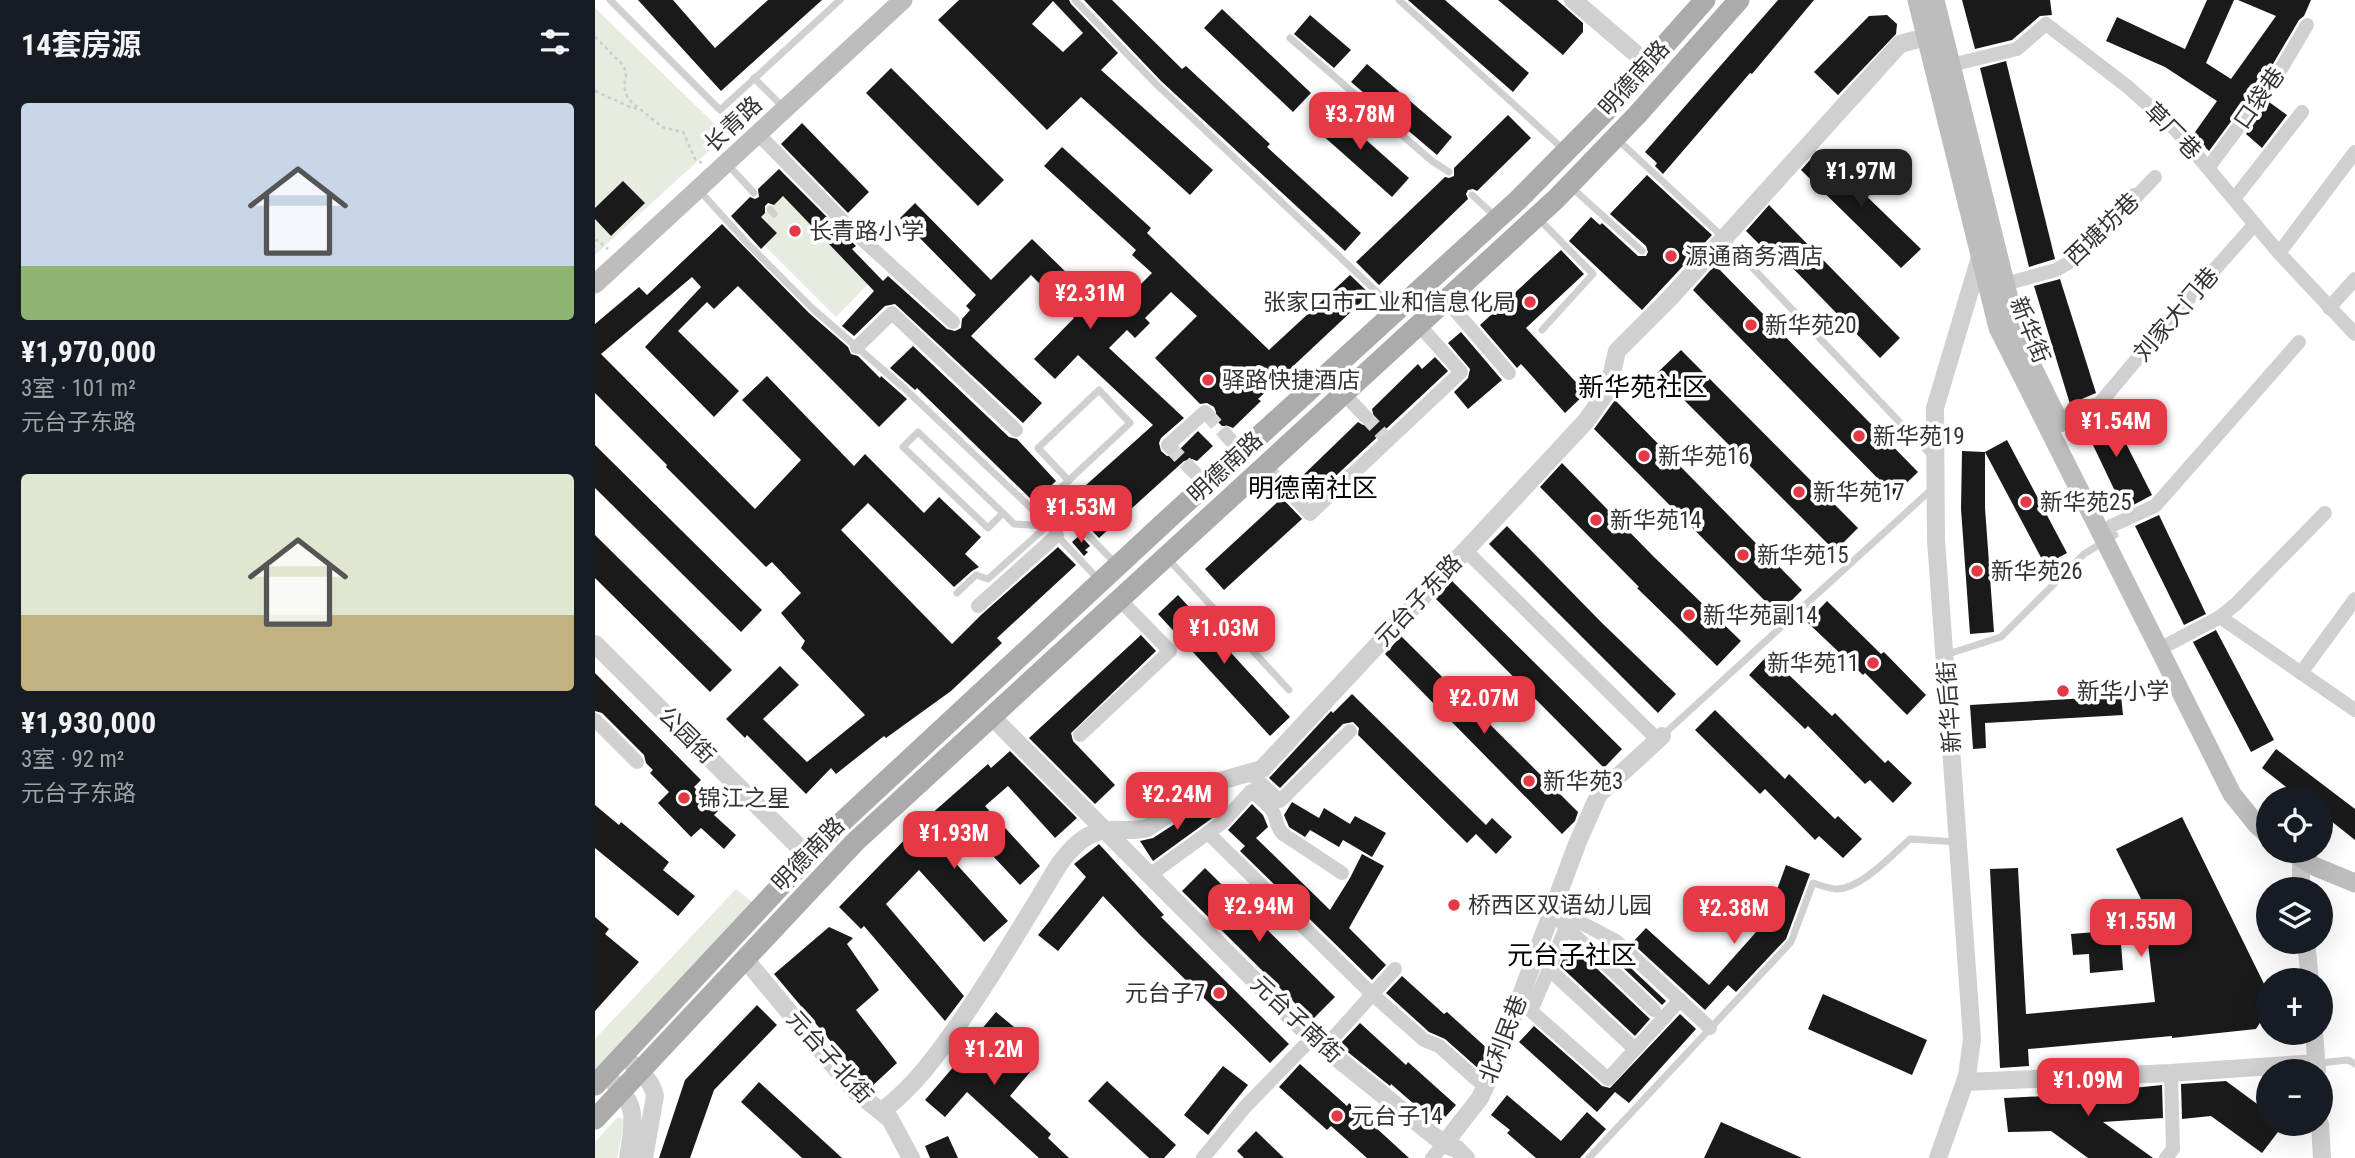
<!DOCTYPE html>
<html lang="zh">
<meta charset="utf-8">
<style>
body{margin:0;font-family:"Roboto Condensed","Noto Sans SC",sans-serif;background:#20242c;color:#f1f3f6;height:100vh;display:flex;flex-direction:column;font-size:26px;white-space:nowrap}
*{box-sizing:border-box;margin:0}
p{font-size:23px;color:#9ea1a6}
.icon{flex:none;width:38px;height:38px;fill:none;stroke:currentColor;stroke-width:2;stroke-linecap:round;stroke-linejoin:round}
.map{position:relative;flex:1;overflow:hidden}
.panel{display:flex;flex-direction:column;background:#171b24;width:595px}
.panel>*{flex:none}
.controls{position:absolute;left:1661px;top:786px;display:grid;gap:14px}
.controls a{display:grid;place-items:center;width:77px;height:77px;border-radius:50%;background:#171b24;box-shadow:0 7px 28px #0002;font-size:35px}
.price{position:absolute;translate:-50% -60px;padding:0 16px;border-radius:14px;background:#e63946;color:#fff;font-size:23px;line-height:46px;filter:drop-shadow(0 2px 4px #0008)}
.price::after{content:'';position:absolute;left:50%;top:42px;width:21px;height:16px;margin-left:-10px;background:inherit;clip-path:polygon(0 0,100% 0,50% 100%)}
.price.selected{background:#222;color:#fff}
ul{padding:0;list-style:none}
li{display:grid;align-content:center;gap:14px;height:371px;padding:0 21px}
li span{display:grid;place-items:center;height:217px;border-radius:7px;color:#555}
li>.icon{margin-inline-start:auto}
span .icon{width:126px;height:126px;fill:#fffc;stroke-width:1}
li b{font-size:30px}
h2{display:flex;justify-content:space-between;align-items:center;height:84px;padding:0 21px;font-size:30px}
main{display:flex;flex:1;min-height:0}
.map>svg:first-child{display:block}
.green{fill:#e6ecdf}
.building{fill:#1a1a1a;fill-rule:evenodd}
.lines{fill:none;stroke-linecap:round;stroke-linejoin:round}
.minor-tunnel{stroke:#d6d6d6;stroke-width:14;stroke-dasharray:14 7;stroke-linecap:butt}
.path{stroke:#cdcdcd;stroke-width:2.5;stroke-dasharray:3.5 3.5;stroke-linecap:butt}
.service{stroke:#d0d0d0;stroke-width:7}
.minor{stroke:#d0d0d0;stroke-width:14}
.tertiary{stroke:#d0d0d0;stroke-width:18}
.secondary{stroke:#bdbdbd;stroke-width:19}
.primary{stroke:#ababab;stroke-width:21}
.poi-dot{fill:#e63946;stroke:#fff;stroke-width:2.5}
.labels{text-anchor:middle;stroke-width:7;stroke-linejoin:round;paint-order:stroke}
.street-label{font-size:23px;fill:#333;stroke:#fff}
.poi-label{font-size:23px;fill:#333;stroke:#fff;text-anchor:start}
.quarter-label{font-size:26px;fill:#000;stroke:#fff}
</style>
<main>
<section class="panel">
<h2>14套房源<svg class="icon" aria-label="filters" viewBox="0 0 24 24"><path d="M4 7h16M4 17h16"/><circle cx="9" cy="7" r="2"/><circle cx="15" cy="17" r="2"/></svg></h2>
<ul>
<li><span style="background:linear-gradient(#c9d6e8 75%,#8fb573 0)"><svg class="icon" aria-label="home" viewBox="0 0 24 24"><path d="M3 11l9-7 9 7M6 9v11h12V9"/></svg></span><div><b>¥1,970,000</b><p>3室 · 101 m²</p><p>元台子东路</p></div></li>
<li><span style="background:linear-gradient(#dfe7d0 65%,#c2b280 0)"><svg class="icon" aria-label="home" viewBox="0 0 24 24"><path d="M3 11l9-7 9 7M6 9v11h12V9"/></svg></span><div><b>¥1,930,000</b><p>3室 · 92 m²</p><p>元台子东路</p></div></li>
</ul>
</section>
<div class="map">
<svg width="1760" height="1158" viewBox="0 0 1760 1158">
<rect width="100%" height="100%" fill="#fff"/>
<g class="green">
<path d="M0,8L131,135L0,255Z"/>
<path d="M188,196L273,284L241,317L170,246L182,233L166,217Z"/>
<path d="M141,889L157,902L0,1071V1039Z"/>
<path d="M23,1117L30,1120L22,1158H0V1142Z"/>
</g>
<g class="building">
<path d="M43,0H78L120,48L173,0H227L126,91Z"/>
<path d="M364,0H474L476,4L523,53L506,70L618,170L595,195L486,97L452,130L343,20ZM458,1L488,33L468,52L437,24Z"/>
<path d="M489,0H517L587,69L591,66L675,144L672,147L766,233L750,251L566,81Z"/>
<path d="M813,0H850L934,73L918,92Z"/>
<path d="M903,0H962L988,23V32L968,55Z"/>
<path d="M1183,0H1219L1157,74L1155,73L1068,174L1060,166L1062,163L1050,152Z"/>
<path d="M1367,0H1455L1457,15L1445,16L1417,40L1380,49Z"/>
<path d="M1612,0H1639L1611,63L1636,79L1681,16L1643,0H1716L1709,16L1704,20L1675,69L1614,151L1598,135L1622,101L1570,67L1511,41L1522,17L1590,49Z"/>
<path d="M627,9L716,93L698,112L609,28Z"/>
<path d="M715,15L756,50L739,68L699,34Z"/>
<path d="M1292,15L1302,24L1301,34L1243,95L1219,72L1274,16Z"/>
<path d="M1411,61L1460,259L1434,267L1385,68Z"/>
<path d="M772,64L857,137L842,155L756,82Z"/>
<path d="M296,68L409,180L383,206L271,93Z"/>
<path d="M1674,102L1692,115L1667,148L1651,134Z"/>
<path d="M734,107L814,178L797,197L717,126Z"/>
<path d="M913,115L936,138L882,191L878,189L873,190L871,194L873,199L784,285L761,262L850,177L854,178L859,176V168Z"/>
<path d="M207,123L274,192L253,213L186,144Z"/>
<path d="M467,147L556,228L552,233L674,350L755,275L775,294L663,399L666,401L638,428L633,426H627L620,419L621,412L619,407L612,403L605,404L560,358L602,316L576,292L550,318L555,323L540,338L532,330L514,348L589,418L566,438L564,443L566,451L572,456H578L603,431L618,446L602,461L597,459L589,461L504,538L471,503L558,425L483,355L460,379L439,359L479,318L436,275L376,336L447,403L428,423L300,304L290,306L259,336L247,326L279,291L188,196L179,205L173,203L170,206V213L166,217L182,233L166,249L136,216L155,197L160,199L164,197L163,189L184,169L261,246L257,249L288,281L293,276L352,329L360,331L366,328L367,319L375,310L371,306L381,295L305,218L320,203L396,280L437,239L515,315L557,273L537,255L541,250L449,166Z"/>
<path d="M1224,150L1326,249L1306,268L1206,170Z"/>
<path d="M1052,175L1117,235L1047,310L974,241L996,217L1005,225L1007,223L1043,256H1051L1053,252L1051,246L1015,214Z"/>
<path d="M28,181L50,203L16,236L0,219V208Z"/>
<path d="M1174,205L1305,338L1285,358L1186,256L1181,261L1151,231Z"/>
<path d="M127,224L214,313L253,347L256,354L263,356L285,378L286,376L312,399L284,427L143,286L119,309L112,302L83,331L144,391L119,417L50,347L106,287L97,277L6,354L160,509L206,460L147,400L172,376L259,466L270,454L329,513L344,497L386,537L370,554L384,567L377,571L359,587L273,503L246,530L357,644L386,615L463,547L481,565L402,638L407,643L356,691L291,738L289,736L241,774L236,768L211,794L152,735L150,738L131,719L185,666L204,685L168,719L212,762L270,715L206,648L210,641L186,613L206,593L177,562L171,567L71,467L72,465L0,393V324L44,287L52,295Z"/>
<path d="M966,250L989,274L931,328L991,393L970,413L926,364L922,368L885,325Z"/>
<path d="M1120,265L1323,472L1299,495L1098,290Z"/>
<path d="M1465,279L1501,393L1475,404L1439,286Z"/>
<path d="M866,332L907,380L873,409L859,392L873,378L875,369L853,343Z"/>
<path d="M318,346L414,437L422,439L461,481L439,502L322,388L320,390L295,368Z"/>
<path d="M1086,350L1263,528L1240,551L1062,373Z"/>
<path d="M840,357L853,371L715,500L700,483L763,422L768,425L776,423L779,418L777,409L823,364L827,369Z"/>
<path d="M1020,400L1207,590L1183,614L999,429Z"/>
<path d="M1513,408L1557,495L1529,510L1486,420Z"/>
<path d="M1412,440L1472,553L1450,565L1390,452Z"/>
<path d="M0,445L167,610L146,632L0,488Z"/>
<path d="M1367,451L1390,452V508L1399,632L1375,634L1366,509Z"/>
<path d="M967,463L1059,557L1146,641L1122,666L1042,588L1044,587L945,487Z"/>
<path d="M687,498L707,519L629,590L610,569Z"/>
<path d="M1564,515L1611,614L1589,625L1540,526Z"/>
<path d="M912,526L1007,623L1081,694L1063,713L894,544Z"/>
<path d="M0,535L137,670L115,692L0,578Z"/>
<path d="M485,535L495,546L490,550L493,552L489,556L477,542Z"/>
<path d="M857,581L1027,749L1009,768L841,599Z"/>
<path d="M583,595L695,717L675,736L563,614Z"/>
<path d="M1232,601L1286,654L1289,652L1331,695L1312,715L1270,673L1268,675L1212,622Z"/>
<path d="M1621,630L1679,740L1656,752L1598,642Z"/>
<path d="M546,635L561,651L476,733L478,741L520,785L500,804L434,738Z"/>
<path d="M806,636L983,812L980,821L967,834L790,654Z"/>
<path d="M1173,655L1237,716L1240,713L1290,763L1293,760L1317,783L1298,803L1275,780L1270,784L1213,726L1210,729L1154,675Z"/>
<path d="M0,673L106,780L99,787L123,811L119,815L141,835L129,849L106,828L96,837L63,803L74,792L55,773L58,770L51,763L49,755L7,713L0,711Z"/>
<path d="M757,694L891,825L897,818L917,837L901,854L881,834L872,843L763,735L764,728L758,722L748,724L685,788L674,778L736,711L738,713Z"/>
<path d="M1526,696L1528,715L1390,723L1391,748L1378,749L1375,705Z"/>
<path d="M1120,710L1190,779L1194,774L1240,819L1243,816L1267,839L1248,858L1224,836L1220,840L1170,789L1165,794L1100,730Z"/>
<path d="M1681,749L1760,809V840L1726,813V798H1705L1667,768Z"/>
<path d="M415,751L482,818L460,838L413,786L390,806L445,866L425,885L369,825L346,847L413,921L389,942L324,870L291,904L369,996L350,1021L269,926L266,929L244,907L326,823L393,764L396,768Z"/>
<path d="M697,802L724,818L729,808L755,824L760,816L791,833L777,857L748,840L744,847L715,830L710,837L694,827L692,822L689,815Z"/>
<path d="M612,803L620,816L558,861L545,841L558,838Z"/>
<path d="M657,804L668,815L673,827L661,838L735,910L755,878L767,854L789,866L754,928L791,965L777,980L645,851L650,846L633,830Z"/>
<path d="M0,805L24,825L26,822L74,862L68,870L100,896L83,916L0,848Z"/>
<path d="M1587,817L1673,992V1010L1661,1029L1577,1038V1036L1433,1049L1434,1066L1405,1068L1395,869L1423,868L1431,1014L1560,1002L1553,944L1568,943L1521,849Z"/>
<path d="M504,844L569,915L566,917L694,1044L675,1063L546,936L508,896L463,951L443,935L491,877L479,864Z"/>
<path d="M1191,865L1215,874L1191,939L1141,992L1133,985L1110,1010L1037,943L1051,928L1114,985L1170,922Z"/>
<path d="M610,868L740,997L717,1020L587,891Z"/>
<path d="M0,917L14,929L10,934L44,962L0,1011Z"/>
<path d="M234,927L258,938L252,944L284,990L261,1010L302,1063L275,1088L179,974Z"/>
<path d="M1525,930L1528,970L1495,973L1494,954L1478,955L1476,934Z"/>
<path d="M977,945L1055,1019L1040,1036L965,966L972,951Z"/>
<path d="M1023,956L1071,1001L1067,1005L1020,960Z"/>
<path d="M807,976L849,1014L852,1012L894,1050L885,1070L850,1039L834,1032L791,993Z"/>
<path d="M1228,994L1332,1040L1317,1075L1213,1029Z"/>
<path d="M162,1005L182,1025L119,1090L95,1158H64L90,1080Z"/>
<path d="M401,1012L419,1027L405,1044L436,1071L415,1096L456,1134L453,1138L474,1158H444L372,1092L350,1117L330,1100L372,1051L370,1049Z"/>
<path d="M1085,1014L1101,1029L1034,1103L1020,1092L1002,1112L924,1042L939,1026L1007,1086L1015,1088Z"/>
<path d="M765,1023L811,1065L813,1062L861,1105L843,1125L796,1084L795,1086L744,1045Z"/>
<path d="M705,1064L752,1106L754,1103L814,1158H772L736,1126L732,1130L684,1087Z"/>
<path d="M628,1066L653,1085L613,1135L589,1115Z"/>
<path d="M512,1081L581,1145L569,1158H554L493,1101Z"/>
<path d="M1631,1081L1673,1112V1124H1689L1667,1153L1616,1116L1587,1119L1586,1084Z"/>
<path d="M164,1082L247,1158H207L146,1102Z"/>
<path d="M1567,1085L1568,1118L1508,1122L1558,1158H1493L1456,1131L1413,1132L1409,1098L1471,1095Z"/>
<path d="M912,1095L966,1141L992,1112L1011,1129L985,1158H941L912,1133L915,1130L896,1115Z"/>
<path d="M1126,1122L1207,1158H1109Z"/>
<path d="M661,1131L689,1158H649L642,1151Z"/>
<path d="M353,1136L363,1158H335L330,1146Z"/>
</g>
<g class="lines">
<g class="minor-tunnel">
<path d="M612,414L631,435"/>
<path d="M770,416L790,437"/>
<path d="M575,447L595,468"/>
</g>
<g class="path">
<path d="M0,37L29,66L31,75L29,86L33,99L67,127L88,132L100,159L107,163"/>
<path d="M0,91L35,107L44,109"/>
<path d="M0,241L2,240L13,249"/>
</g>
<g class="service">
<path d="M15,0L125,110L245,0"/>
<path d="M480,0L562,85L799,308"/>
<path d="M804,0L968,149"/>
<path d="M695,38L837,161L854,172"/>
<path d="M159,78L190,109"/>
<path d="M1023,140L1129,238L1337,456"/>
<path d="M133,165L159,193"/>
<path d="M975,186L1047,251"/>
<path d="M103,189L154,245L218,309L309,388L436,508L503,579"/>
<path d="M877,195L900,216"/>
<path d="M175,209L179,214"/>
<path d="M944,219L998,274L947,330"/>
<path d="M474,481L443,448L504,390L535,423L456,497L522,565"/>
<path d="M408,513L393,528L308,447L323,432L408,513L419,524L451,526"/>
<path d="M573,559L694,690"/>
<path d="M362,593L381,575L393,579L452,526"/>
<path d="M1350,655L1406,637L1489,554L1520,535"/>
<path d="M1068,735L1338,488"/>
<path d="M1724,1063L1753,1060L1760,1064"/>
<path d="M994,1158L1196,942L1218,883C1225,885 1234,889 1241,889C1266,889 1297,855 1315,839L1363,842"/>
</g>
<g class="minor">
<path d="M1356,65L1422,49L1451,24L1533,87L1580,129L1684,253L1760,334"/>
<path d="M163,134L257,230L358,322"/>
<path d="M1613,168L1683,74L1712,25"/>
<path d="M1639,199L1707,112"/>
<path d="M1684,253L1760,152"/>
<path d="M1410,284L1461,270L1473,263L1539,195L1541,197L1560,177"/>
<path d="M851,300L914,373"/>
<path d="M1734,308L1760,279"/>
<path d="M262,347L297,313L421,430"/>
<path d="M749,394L770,416"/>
<path d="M1463,418L1505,403L1579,315L1660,224"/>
<path d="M631,435L646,452"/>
<path d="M575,447L573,445L610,412L612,414"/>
<path d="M670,466L715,514L866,372L824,325"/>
<path d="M595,468L611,484"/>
<path d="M1516,526L1560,506L1704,342"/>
<path d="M870,550L1063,740"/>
<path d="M383,606L462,535"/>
<path d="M1625,617L1641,604L1730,513"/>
<path d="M1574,644L1625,617L1760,710"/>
<path d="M1706,673L1760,599"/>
<path d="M0,720L42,762"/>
<path d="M485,735L575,651L525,600"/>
<path d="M656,774L685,801L755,731"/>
<path d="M613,833L777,994L829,1040L844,1046L890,1087"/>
<path d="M555,875L629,821L656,791C663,797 673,804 678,812C682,820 681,827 688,834L747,873"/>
<path d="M958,908L1021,941L1115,1028"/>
<path d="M966,922L1059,1010"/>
<path d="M971,927L954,969L1040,1049"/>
<path d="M954,969L936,1011L1013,1079L1085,1000"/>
<path d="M729,1048L800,969"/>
<path d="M608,1158L650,1107L717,1038"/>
<path d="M837,1158L849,1144"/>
<path d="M1571,1158L1578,1149L1576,1073"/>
</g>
<g class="tertiary">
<path d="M978,0L1054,65"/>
<path d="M0,644L213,856"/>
<path d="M397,717L717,1038L849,1144L862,1149L871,1158"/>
<path d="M1706,889V858L1710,850"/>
<path d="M1711,942L1715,980"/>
<path d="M150,959L259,1090L295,1119L316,1158"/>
<path d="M1719,1032L1722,1071"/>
<path d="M27,1055C40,1066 57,1079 60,1096L49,1158"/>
<path d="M17,1081C45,1106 38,1125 33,1158"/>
<path d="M1370,1082L1576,1073L1721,1063"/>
<path d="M287,1111C319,1087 342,1055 365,1022C400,972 431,919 463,866C475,849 490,832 512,830C527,829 538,832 552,828L625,781L667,769L991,421L1013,390L1022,351L1075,298L1305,44L1331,37"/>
<path d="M1725,1124L1727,1158"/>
<path d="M849,1144L885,1098L899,1068L982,844L1004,794L1067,736"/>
<path d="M1343,1158L1372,1076L1377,1039L1341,540L1340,408L1385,257"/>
</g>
<g class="secondary">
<path d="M1322,0L1403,328L1637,794L1662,825L1673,835"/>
<path d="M1340,0L1419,319L1433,358L1465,423"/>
<path d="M0,284L308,0"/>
<path d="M1693,850L1721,867L1760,883"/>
</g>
<g class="primary">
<path d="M0,1085L235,833L572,520L923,200L1011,111L1110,0"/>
<path d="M0,1119L260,842L961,199L1042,115L1144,0"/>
</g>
</g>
<g class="poi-dot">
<circle cx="200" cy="231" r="7"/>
<circle cx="1076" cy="256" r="7"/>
<circle cx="935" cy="302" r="7"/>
<circle cx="1156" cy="325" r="7"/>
<circle cx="613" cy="380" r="7"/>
<circle cx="1264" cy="436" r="7"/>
<circle cx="1049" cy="456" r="7"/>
<circle cx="1204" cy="492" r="7"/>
<circle cx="1431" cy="502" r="7"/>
<circle cx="1001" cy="520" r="7"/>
<circle cx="1148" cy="555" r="7"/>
<circle cx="1382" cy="571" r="7"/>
<circle cx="1094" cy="615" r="7"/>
<circle cx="1278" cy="663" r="7"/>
<circle cx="1468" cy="691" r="7"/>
<circle cx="934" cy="781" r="7"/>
<circle cx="89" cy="798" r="7"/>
<circle cx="859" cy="905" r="7"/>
<circle cx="624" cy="993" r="7"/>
<circle cx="742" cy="1116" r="7"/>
</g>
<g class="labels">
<g class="street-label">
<text transform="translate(1039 78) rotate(-48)" y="8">明德南路</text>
<text transform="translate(1664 98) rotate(-55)" y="8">口袋巷</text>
<text transform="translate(138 124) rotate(-43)" y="8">长青路</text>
<text transform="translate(1578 131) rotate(45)" y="8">草厂巷</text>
<text transform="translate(1507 229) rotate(-44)" y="8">西塘坊巷</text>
<text transform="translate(1581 314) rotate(-49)" y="8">刘家大门巷</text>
<text transform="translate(1435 330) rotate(68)" y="8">新华街</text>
<text transform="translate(630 467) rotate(-43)" y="8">明德南路</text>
<text transform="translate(823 600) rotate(-47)" y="8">元台子东路</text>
<text transform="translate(1354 707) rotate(-94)" y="8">新华后街</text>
<text transform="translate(92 735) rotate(45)" y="8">公园街</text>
<text transform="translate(213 854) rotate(-46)" y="8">明德南路</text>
<text transform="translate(702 1019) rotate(43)" y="8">元台子南街</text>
<text transform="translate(908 1039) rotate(-69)" y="8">北利民巷</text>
<text transform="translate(235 1057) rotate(48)" y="8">元台子北街</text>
</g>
<g class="poi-label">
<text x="214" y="239">长青路小学</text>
<text x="1090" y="264">源通商务酒店</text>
<text x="921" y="310" text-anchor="end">张家口市工业和信息化局</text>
<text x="1170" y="333">新华苑20</text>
<text x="627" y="388">驿路快捷酒店</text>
<text x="1278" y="444">新华苑19</text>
<text x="1063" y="464">新华苑16</text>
<text x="1218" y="500">新华苑17</text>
<text x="1445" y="510">新华苑25</text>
<text x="1015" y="528">新华苑14</text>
<text x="1162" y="563">新华苑15</text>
<text x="1396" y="579">新华苑26</text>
<text x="1108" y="623">新华苑副14</text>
<text x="1264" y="671" text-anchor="end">新华苑11</text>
<text x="1482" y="699">新华小学</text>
<text x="948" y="789">新华苑3</text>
<text x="103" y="806">锦江之星</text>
<text x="873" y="913">桥西区双语幼儿园</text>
<text x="610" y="1001" text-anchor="end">元台子7</text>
<text x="756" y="1124">元台子14</text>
</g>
<g class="quarter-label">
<text x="1048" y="396">新华苑社区</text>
<text x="718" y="497">明德南社区</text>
<text x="977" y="964">元台子社区</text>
</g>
</g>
</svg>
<div class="controls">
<a><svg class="icon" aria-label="locate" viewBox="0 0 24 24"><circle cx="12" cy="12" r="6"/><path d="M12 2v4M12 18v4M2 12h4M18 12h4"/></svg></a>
<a><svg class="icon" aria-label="layers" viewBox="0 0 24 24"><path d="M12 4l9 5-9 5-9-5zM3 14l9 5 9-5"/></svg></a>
<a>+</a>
<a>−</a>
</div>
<b class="price" style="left:765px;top:152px">¥3.78M</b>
<b class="price selected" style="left:1266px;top:209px">¥1.97M</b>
<b class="price" style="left:495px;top:331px">¥2.31M</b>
<b class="price" style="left:1521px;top:459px">¥1.54M</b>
<b class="price" style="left:486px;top:545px">¥1.53M</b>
<b class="price" style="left:629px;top:666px">¥1.03M</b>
<b class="price" style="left:889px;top:736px">¥2.07M</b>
<b class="price" style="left:582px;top:832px">¥2.24M</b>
<b class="price" style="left:359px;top:871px">¥1.93M</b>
<b class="price" style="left:664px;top:944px">¥2.94M</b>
<b class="price" style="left:1139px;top:946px">¥2.38M</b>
<b class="price" style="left:1546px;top:959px">¥1.55M</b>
<b class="price" style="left:399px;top:1087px">¥1.2M</b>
<b class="price" style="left:1493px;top:1118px">¥1.09M</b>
</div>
</main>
